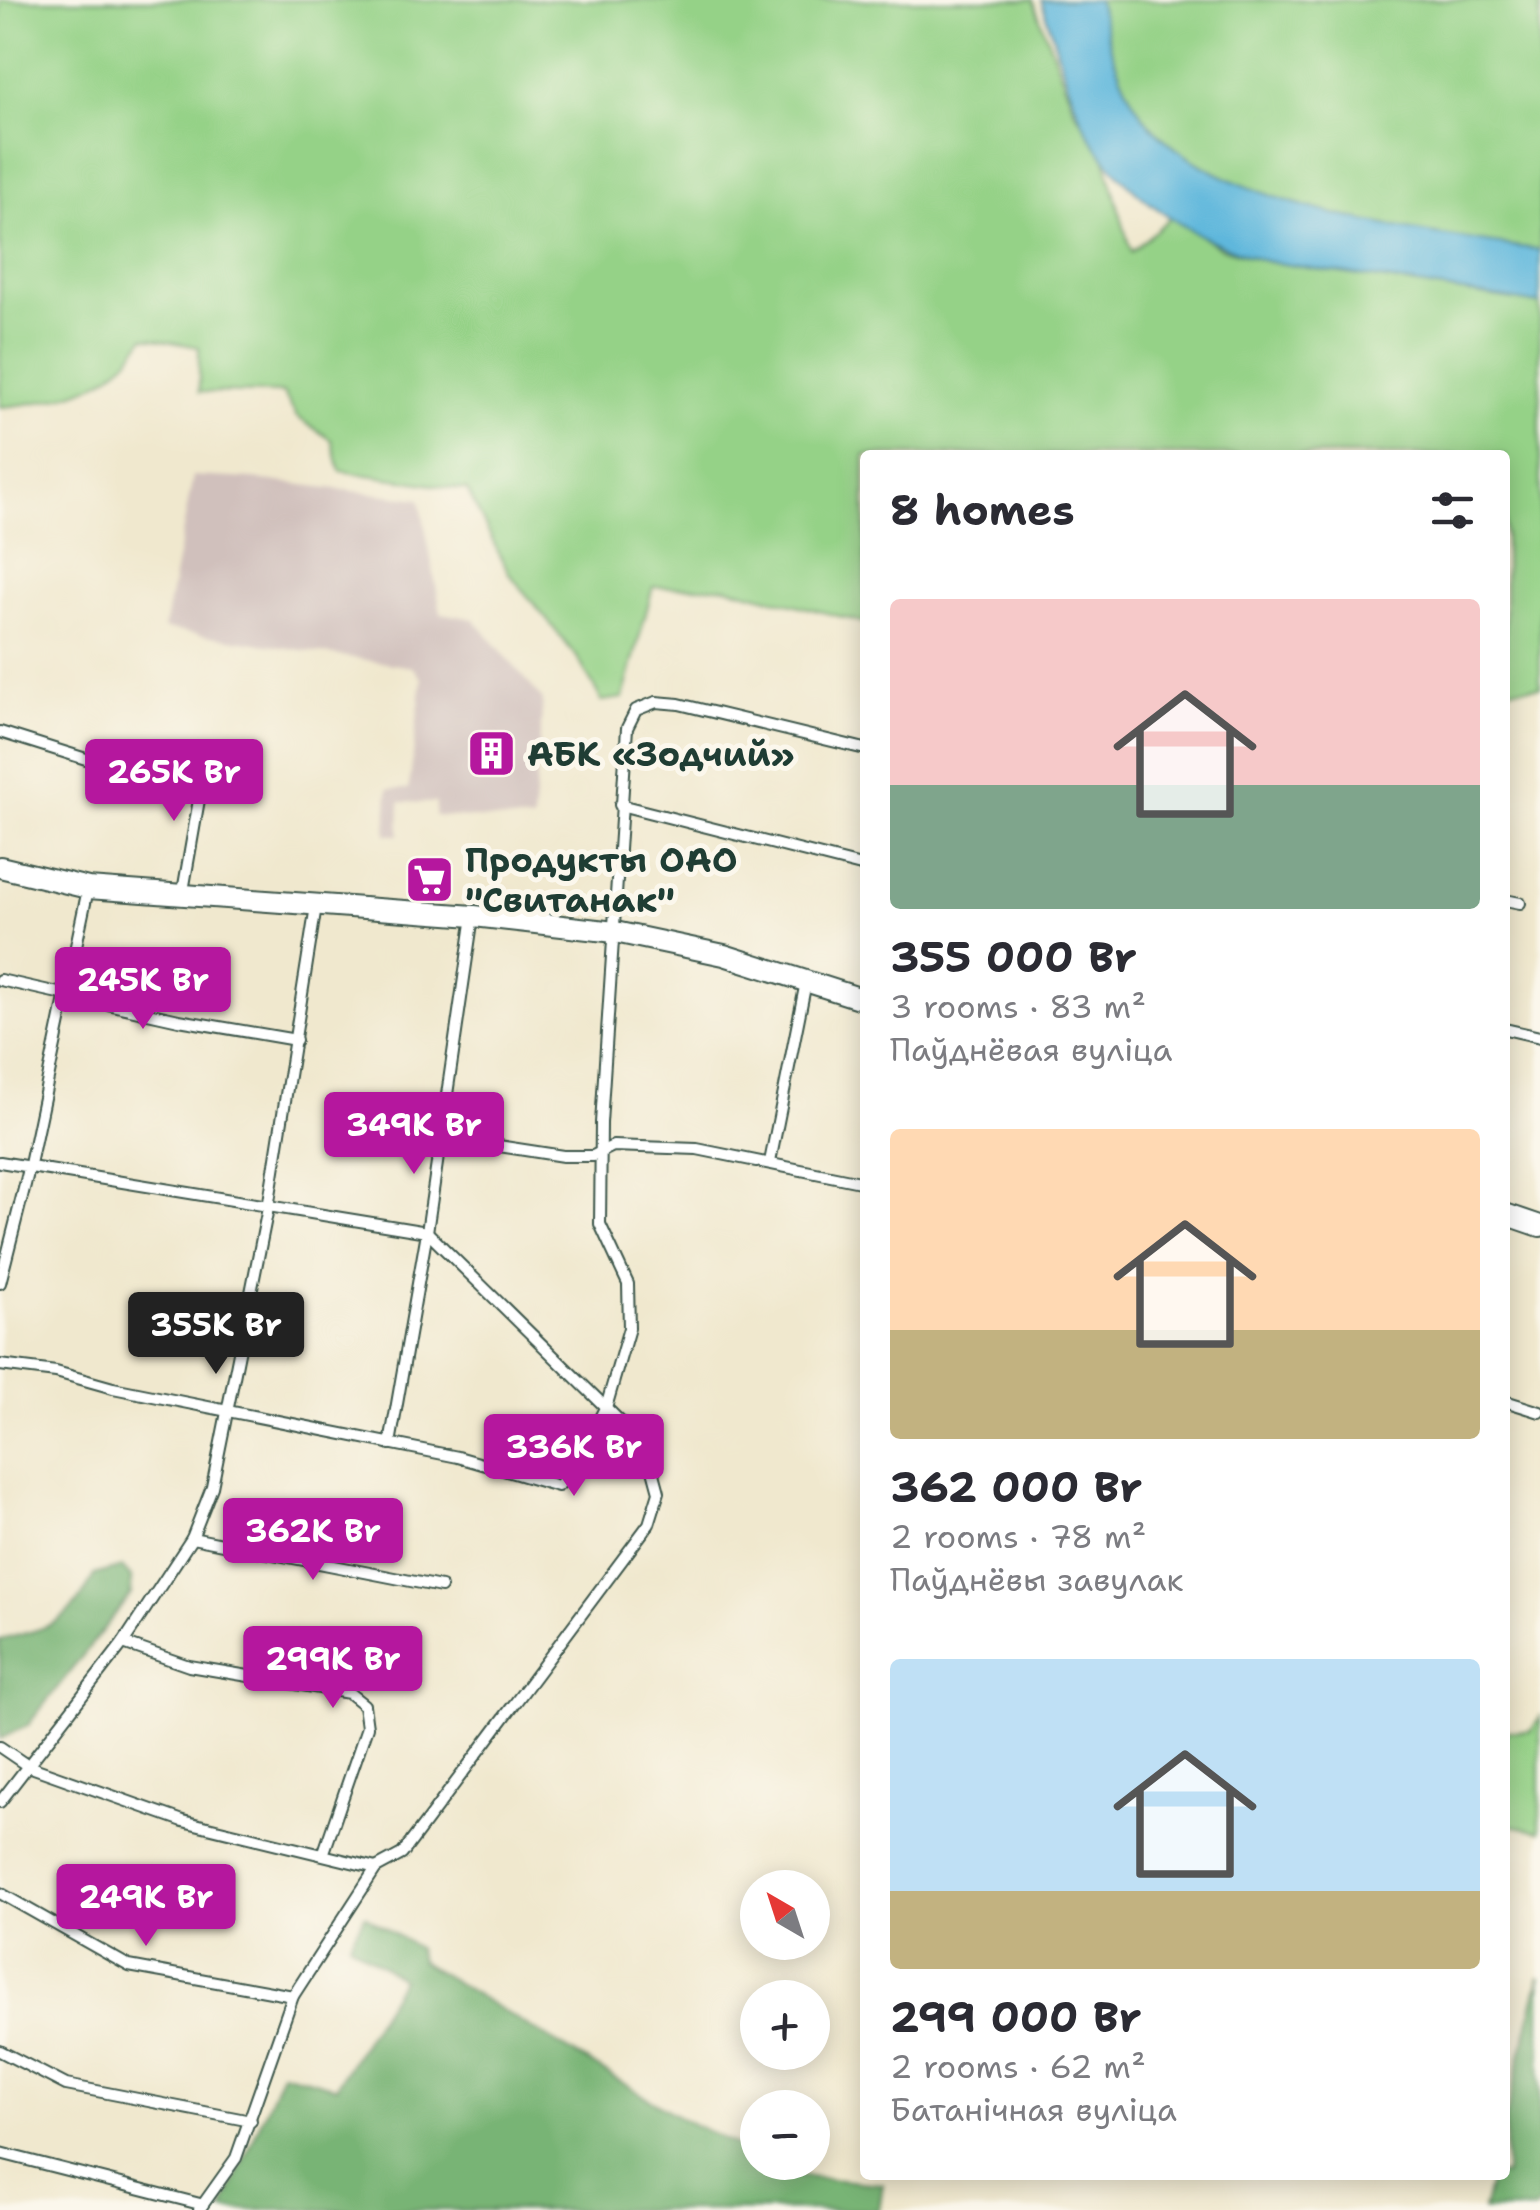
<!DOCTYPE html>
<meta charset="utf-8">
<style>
body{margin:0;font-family:"Shantell Sans",sans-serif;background:#f7f7f7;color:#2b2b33;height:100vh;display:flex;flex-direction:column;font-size:38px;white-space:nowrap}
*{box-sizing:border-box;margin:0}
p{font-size:32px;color:#7c7c81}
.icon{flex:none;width:55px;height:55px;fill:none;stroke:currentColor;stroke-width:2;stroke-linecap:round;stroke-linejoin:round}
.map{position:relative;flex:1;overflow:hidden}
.drawer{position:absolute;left:860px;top:450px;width:650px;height:1730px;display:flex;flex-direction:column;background:#fff;border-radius:10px;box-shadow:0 5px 25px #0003}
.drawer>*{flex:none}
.needle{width:65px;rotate:321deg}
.tools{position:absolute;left:740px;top:1870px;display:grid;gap:20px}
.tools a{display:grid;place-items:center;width:90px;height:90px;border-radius:50%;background:#fff;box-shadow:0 5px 25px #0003;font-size:50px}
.price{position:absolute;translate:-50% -85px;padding:0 22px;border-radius:10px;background:#b5179e;color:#fff;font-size:32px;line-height:65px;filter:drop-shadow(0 2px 5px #0008)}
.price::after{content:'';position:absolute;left:50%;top:60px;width:30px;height:22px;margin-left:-15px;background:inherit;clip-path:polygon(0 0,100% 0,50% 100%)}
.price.selected{background:#222;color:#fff}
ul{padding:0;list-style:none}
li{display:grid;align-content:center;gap:20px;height:530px;padding:0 30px}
li span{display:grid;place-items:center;height:310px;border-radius:10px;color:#555}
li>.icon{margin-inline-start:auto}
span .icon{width:180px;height:180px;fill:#fffc;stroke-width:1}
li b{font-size:42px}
h2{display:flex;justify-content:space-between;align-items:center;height:120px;padding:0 30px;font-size:42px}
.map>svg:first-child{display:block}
.industrial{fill:#d0c0bc}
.green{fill:#95d287;stroke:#5a885e;stroke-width:2.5}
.forest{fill:#78b474;stroke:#4c7854;stroke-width:2.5}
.water{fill:#5eb7dc;stroke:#3e7a88;stroke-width:2.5}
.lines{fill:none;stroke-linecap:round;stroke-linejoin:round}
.street-casing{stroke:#3e574b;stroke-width:14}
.highway-casing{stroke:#3e574b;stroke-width:24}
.street{stroke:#fff;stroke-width:10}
.highway{stroke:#fff;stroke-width:20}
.labels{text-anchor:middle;stroke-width:10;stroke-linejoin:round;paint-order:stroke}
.poi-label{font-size:35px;font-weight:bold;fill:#1f3d34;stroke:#fbf7ec;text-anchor:start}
</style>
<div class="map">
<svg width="1540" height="2210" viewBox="0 0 1540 2210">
<rect width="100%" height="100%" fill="#fbf7ec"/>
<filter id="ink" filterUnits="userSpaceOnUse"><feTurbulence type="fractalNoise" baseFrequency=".01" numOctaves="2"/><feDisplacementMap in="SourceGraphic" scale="20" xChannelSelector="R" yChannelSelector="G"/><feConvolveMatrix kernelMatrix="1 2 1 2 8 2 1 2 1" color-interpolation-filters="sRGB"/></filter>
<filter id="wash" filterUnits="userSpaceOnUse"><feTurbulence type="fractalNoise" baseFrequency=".0048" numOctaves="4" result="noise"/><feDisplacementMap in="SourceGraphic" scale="40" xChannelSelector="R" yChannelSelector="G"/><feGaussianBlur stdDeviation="2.25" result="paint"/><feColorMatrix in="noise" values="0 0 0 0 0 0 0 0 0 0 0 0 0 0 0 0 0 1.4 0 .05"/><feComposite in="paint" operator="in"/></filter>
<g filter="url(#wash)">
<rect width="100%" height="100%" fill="#f0e8ce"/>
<path class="industrial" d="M193,476L254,479L420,499L441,613L474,619L543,700L533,821L435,816L436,803L400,802L399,835H386L388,789H408L410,780L422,679L412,667L164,629Z"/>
<g class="green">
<path d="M0,0H1033L1074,109L1104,156L1131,252L1171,217L1221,248L1265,261L1540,304V687L1505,689V455H865V623L726,587H653L623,698L602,701L577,657L509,573L467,490L340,471L332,440L297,417L283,393L199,392V347L144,337C114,391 55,402 0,407Z"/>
<path d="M1098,0H1540V250C1430,233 1246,213 1162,137C1124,104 1109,47 1098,0Z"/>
<path d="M1540,1717V1831L1505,1824V1731H1531Z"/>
</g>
<g class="forest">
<path d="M122,1567L131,1577V1594L28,1725L0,1739V1640C49,1628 71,1623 94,1575Z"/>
<path d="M365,1915L417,1948L420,1961L681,2118L757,2156L758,2162L770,2163L797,2176L883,2184L879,2210H223L282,2072L336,2087L402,1979L349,1943Z"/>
<path d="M1540,1976V2203L1535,2210H1483L1492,2175H1505V2121Z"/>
</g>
<path class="water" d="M1041,0H1098C1109,47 1124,104 1162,137C1246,213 1430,233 1540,250V304L1265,261C1189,238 1109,189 1078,111C1063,75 1054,37 1041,0Z"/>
</g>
<g filter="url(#ink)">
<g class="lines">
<defs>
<g id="street">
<path d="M0,732L102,764L194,783L200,794L182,897"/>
<path d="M620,805L865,867"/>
<path d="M1505,900L1520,903"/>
<path d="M0,980L179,1020L296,1040"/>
<path d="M1505,1029L1540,1037"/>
<path d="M441,1137L563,1156H593L613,1146L697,1149L865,1183"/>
<path d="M0,1162L427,1232L634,1435L652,1466L659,1492L649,1524L402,1854L376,1868L293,1996L236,2158L199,2210"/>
<path d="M770,1162L806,982"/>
<path d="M0,1283L29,1169L88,889"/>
<path d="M0,1365L56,1372L113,1388L458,1457L558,1486L573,1471L607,1404L629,1328L628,1284L600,1224L601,1123L627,728L636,710L656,702L679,704L865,749"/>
<path d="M1505,1401L1540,1412"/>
<path d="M390,1444L427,1232L473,916"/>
<path d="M192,1538L441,1587"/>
<path d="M123,1643L189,1666L349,1693L364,1705L367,1727L324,1852"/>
<path d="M0,1747L28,1766L183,1821L376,1868"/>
<path d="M0,1802L123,1643L192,1538L212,1487L268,1208L316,906"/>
<path d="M0,1893L129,1966L293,1996"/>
<path d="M0,2051L66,2085L251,2121"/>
<path d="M0,2153L200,2204"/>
</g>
<g id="highway">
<path d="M0,867L88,888L474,916L615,932L724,955L865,1000"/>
<path d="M1505,1214L1540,1226"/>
</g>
</defs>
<use href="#street" class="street-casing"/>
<use href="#highway" class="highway-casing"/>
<use href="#street" class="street"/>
<use href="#highway" class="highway"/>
</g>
</g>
<defs>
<symbol id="building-square" viewBox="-11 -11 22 22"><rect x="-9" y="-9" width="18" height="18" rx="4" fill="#b5179e" stroke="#fbf7ec"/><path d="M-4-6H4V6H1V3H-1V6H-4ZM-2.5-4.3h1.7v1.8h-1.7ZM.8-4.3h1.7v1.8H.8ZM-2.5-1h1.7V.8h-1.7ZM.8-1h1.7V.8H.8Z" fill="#fff"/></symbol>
<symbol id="supermarket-square" viewBox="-11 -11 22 22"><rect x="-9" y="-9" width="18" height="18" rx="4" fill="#b5179e" stroke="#fbf7ec"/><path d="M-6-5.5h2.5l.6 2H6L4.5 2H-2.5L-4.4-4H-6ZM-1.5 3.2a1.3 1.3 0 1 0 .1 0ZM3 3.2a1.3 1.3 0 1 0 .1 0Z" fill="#fff"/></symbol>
</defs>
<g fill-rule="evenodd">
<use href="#building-square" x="464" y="726" width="55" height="55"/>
<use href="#supermarket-square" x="402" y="852" width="55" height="55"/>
</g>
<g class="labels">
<g class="poi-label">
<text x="527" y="766">АБК «Зодчий»</text>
<text x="465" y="872">Продукты ОАО<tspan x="465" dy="40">"Свитанак"</tspan></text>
</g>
</g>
</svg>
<div class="tools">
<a><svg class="needle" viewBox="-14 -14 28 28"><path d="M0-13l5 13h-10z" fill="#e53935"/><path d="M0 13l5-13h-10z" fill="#7c7c81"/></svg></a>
<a>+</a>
<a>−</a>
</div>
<b class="price" style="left:174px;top:824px">265K Br</b>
<b class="price" style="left:143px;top:1032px">245K Br</b>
<b class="price" style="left:414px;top:1177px">349K Br</b>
<b class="price selected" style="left:216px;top:1377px">355K Br</b>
<b class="price" style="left:574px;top:1499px">336K Br</b>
<b class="price" style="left:313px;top:1583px">362K Br</b>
<b class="price" style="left:333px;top:1711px">299K Br</b>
<b class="price" style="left:146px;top:1949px">249K Br</b>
<section class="drawer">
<h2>8 homes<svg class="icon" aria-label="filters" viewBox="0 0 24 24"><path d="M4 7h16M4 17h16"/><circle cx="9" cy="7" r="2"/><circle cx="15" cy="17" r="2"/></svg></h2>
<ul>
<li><span style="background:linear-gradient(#f6c9c9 60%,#7fa58c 0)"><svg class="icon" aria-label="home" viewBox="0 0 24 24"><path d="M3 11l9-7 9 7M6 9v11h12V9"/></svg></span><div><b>355 000 Br</b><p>3 rooms · 83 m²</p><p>Паўднёвая вуліца</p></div></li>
<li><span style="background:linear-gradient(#ffd9b3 65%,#c2b280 0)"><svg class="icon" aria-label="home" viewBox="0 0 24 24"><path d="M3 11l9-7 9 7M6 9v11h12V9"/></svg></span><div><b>362 000 Br</b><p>2 rooms · 78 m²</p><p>Паўднёвы завулак</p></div></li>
<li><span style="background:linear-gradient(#bfe0f5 75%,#c2b280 0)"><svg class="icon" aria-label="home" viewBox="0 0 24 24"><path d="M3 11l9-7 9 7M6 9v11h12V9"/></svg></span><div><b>299 000 Br</b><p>2 rooms · 62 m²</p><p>Батанічная вуліца</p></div></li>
</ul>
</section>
</div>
